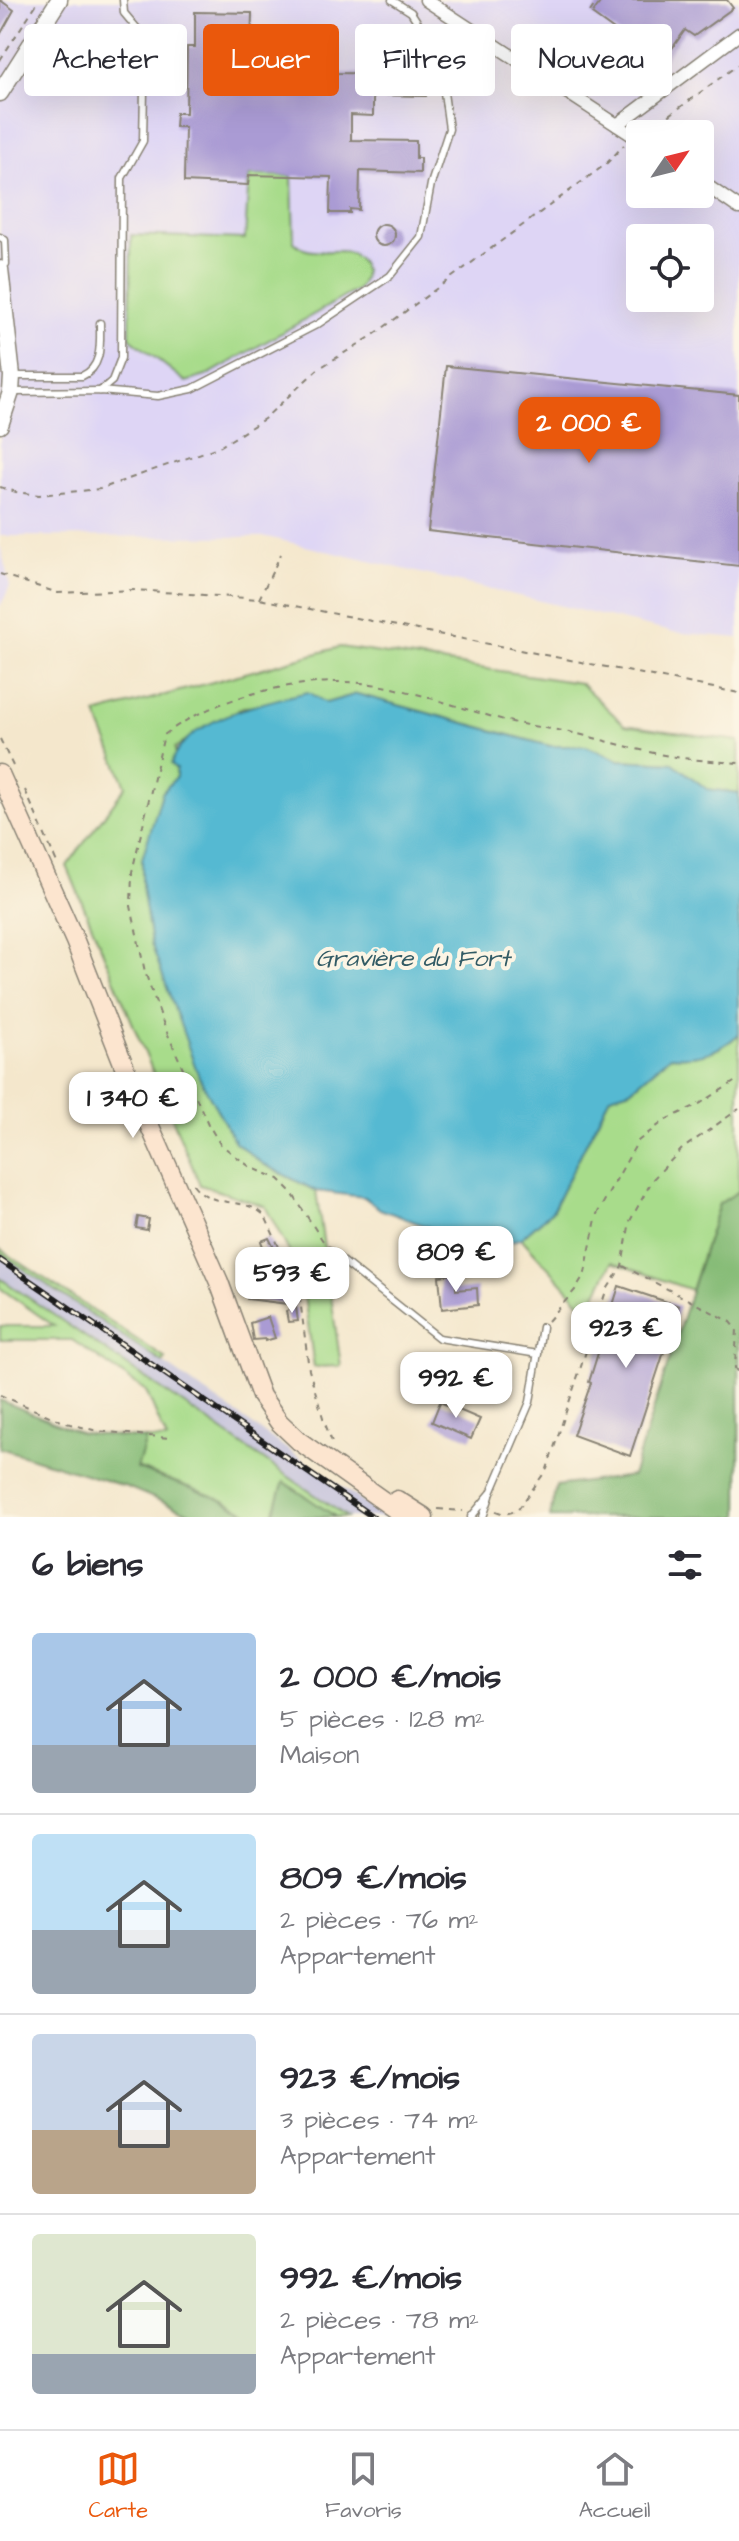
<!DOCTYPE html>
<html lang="fr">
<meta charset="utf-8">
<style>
body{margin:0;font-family:"Architects Daughter",sans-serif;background:#f7f7f7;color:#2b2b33;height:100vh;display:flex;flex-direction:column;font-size:30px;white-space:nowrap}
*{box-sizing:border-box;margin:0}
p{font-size:26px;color:#7c7c81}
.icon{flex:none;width:44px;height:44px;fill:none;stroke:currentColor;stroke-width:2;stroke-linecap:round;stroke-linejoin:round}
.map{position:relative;height:1517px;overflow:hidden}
.side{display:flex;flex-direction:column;background:#fff;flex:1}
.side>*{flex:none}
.guide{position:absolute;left:24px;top:24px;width:692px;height:72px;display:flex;gap:16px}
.needle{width:52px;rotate:55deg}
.buttons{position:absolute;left:626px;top:120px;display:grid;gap:16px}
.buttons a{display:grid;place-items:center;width:88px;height:88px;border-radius:8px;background:#fff;box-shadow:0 8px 32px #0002;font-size:40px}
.price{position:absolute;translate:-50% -68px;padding:0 18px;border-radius:16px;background:#fff;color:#222;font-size:26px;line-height:52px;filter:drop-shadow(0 2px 4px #0008)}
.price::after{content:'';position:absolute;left:50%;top:48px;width:24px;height:18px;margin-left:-12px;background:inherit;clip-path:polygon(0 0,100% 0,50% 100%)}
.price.on{background:#ea580c;color:#fff}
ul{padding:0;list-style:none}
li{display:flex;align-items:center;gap:24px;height:200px;padding:0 32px}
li+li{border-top:2px solid #e1e1e2}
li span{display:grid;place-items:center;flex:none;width:224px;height:160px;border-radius:8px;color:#555}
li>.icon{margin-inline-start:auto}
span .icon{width:96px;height:96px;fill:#fffc;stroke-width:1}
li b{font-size:34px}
h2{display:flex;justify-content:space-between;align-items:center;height:96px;padding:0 32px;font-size:34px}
.chip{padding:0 28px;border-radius:8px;background:#fff;box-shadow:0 8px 32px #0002;font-size:28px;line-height:72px}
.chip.on{background:#ea580c;color:#fff}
.dock{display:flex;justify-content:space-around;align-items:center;height:112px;border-top:2px solid #e1e1e2;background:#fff;font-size:22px;color:#7c7c81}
.dock a{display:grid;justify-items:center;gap:4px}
.dock .on{color:#ea580c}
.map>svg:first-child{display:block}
.built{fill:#ded5f5;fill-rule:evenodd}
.industrial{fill:#c3c1db}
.green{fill:#a8dc8b;stroke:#627c54;stroke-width:2}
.forest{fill:#86bc77;stroke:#516c4a;stroke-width:2}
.water{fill:#54b9d2;stroke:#386a77;stroke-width:2}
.building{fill:#aa9bd4}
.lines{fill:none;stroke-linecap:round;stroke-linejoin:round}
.service-casing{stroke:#888274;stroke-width:9}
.minor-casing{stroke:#888274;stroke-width:15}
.tertiary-casing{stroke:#888274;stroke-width:19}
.secondary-casing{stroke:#888274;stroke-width:21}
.path{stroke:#888274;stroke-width:2;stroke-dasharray:6 6;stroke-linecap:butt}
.service{stroke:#fff;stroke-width:6}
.minor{stroke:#fff;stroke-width:12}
.tertiary{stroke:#fff;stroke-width:16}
.secondary{stroke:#fce5cf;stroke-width:18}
.rail-casing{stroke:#1c1c1c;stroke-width:6}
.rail{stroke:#fcf5e5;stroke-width:3;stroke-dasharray:9;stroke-linecap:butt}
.labels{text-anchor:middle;stroke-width:8;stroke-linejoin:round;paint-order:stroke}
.water-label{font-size:24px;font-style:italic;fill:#325b65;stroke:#fcf5e5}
</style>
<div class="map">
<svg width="739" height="1517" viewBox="0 0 739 1517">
<rect width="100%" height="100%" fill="#fcf5e5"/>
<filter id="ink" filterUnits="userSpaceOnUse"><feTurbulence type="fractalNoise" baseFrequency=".0125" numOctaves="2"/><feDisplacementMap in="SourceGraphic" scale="16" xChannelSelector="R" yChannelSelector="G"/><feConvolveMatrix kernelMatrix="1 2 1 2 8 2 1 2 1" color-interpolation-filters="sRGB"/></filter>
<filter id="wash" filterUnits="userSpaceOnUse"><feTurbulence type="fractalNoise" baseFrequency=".006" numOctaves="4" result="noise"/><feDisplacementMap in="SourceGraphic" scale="32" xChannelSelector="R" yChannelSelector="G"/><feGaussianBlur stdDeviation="1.8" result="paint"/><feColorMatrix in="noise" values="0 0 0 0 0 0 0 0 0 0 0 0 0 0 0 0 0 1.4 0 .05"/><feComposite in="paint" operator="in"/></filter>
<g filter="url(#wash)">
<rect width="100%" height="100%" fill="#f4e7cc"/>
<g class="built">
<path d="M0,0H739V638L672,632L267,537L0,536ZM640,134H700V194H640ZM640,238H700V298H640Z"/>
<path d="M0,545L10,586L0,607Z"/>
</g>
<path class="industrial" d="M0,1253L176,1372L385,1517H347L262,1459L0,1278Z"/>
<g class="green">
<path d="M249,175L292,176L294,242C297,244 300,247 304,249C323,257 351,241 362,265C367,274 363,281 358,289L206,376L186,382L130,338L131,235L245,239Z"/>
<path d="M340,647L580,683L625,725L739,741V793L707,790L673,763L619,760L586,746H550L357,694L326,703L243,707L204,728L175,748L176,778L162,793L151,943L175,1006L263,1164L316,1191L341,1366L314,1367L301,1274L265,1206L200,1185L67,866L126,786L96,714Z"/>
<path d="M739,1034V1191L719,1204L691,1290L612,1262L588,1311L521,1238L552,1211L610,1096L630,1090L670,1056C698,1058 718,1053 739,1034Z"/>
<path d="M0,1249L166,1359L163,1363L0,1253Z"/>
<path d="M0,1278L347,1517H336L284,1482L272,1517H256L215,1497L137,1468L146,1439L167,1440L146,1391L72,1340H0V1326H54L0,1288Z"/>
</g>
<g class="forest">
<path d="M739,1191V1517H550L556,1486L632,1476L719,1204Z"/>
<path d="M0,1400L80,1433L146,1439L137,1469L215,1497L256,1517H199L127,1487L0,1448Z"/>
<path d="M284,1482L336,1517H272Z"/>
</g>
<path class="water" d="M308,692L326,703L357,694L550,746H586L619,760L673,763L707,789L739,793V1034C718,1053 698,1058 670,1056L630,1090L610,1096L552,1211L521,1238L490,1250L380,1209L364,1197L316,1191L263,1164L235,1142L199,1077L151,943L142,887V859L162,793L176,777V769L171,764C184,719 267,701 308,692Z"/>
<g id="blocks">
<g class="building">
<path d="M0,0L14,10L0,35Z"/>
<path d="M602,0H727L733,8L694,36L685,30L661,64L592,14Z"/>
<path d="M195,12L252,13L251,47L270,48V57L298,58L297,72H318L323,60L336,58V73L397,74L398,67L417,68V74H427L426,96L373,95V116L351,115V140L416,141V158H420V173L360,171L359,210L350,209V213H330L331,177L249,175L248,185L184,182L185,127H175L176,113H186L187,47H195Z"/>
<circle cx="384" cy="235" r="11"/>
<path d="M446,366L739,395V566L428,531Z"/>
<path d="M138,1217L149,1219L147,1230L136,1228Z"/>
<path d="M269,1238L282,1264L275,1268H271L261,1241Z"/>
<path d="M455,1274L456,1290L477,1288L478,1305L442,1309L439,1276Z"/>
<path d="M250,1275L274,1279V1287L294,1288L296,1305L247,1299Z"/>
<path d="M619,1286L679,1306L630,1456L573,1435L591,1383L589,1382Z"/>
<path d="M296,1307L298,1321L288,1322L286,1311Z"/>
<path d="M268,1317L275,1338L265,1341V1339L253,1340L250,1323Z"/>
<path d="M440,1402L480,1419L471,1439L432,1422Z"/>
</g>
</g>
</g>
<g filter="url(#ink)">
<use href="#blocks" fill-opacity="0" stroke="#888274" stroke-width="2"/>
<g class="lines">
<defs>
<g id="service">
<path d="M0,237L5,240L6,264L0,268"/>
<path d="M14,376H82C103,367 100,343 100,323"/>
<path d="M100,391L112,381L121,358L122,178L143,141L145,38L124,13L123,0"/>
<path d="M15,392L100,391L158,396L192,389L318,324L390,276L421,237L431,184L449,129L439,56L411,12L392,0"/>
<path d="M329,1250L439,1338L538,1354"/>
<path d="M471,1517L491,1493L530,1402L542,1327"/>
<path d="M483,1517L490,1496"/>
</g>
<g id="minor">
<path d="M426,0L640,140"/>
<path d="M617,125L739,34"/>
<path d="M700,181L739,208"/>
</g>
<g id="tertiary">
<path d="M0,93L59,0"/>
<path d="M0,269L12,376L11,392L0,425"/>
</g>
<g id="secondary">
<path d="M0,774L75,941L132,1086L219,1282L261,1396L279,1422L299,1441L406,1517"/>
<path d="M397,1500L424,1517"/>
</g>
</defs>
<use href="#service" class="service-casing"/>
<use href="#minor" class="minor-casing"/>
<use href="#tertiary" class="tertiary-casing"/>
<use href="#secondary" class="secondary-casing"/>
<g class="path">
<path d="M590,12L598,0"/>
<path d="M0,60L39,0"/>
<path d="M653,133L667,117L739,64"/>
<path d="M0,487L16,492L39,495L100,489L221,446L264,419L318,369L372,336L606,164L624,145"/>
<path d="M0,574L58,593L135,590L259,599L739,693"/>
<path d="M259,599L281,554"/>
<path d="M0,739L13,766"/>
<path d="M25,790L58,865"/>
<path d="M193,1184C213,1211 245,1195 265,1216L299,1291L309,1370L324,1421L334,1447"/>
<path d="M323,1241L290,1190L279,1179L250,1167L220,1144L208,1124L165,1028L145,972L131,906L132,872L164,735C218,694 310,674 378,685C423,693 467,711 512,722C534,727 556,729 578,734C616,743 652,755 691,759C707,761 723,762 739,763"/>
<path d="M623,1266L731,1322L737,1329L735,1368L739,1375"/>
<path d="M548,1321L575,1290L585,1273L597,1214L638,1141L664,1121L701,1103L739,1079"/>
<path d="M0,1395L66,1423L97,1431L170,1438"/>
<path d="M438,1509L463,1511"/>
<path d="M496,1511L504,1514L517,1511L547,1469L606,1291L622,1266L630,1221L653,1179L682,1149L739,1109"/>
</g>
<use href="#service" class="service"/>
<use href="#minor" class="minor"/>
<use href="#tertiary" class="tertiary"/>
<use href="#secondary" class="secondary"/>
<defs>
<path id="rail" d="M0,1260L373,1517"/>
</defs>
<use href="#rail" class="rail-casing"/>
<use href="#rail" class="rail"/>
</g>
</g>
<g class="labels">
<g class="water-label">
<text x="413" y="966">Gravière du Fort</text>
</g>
</g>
</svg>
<div class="buttons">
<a><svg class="needle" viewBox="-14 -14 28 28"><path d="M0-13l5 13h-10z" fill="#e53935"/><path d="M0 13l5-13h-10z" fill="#7c7c81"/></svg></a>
<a><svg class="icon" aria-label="locate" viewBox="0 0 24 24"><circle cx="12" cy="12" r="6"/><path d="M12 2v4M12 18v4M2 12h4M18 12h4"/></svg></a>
</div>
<b class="price on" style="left:589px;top:465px">2 000 €</b>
<b class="price" style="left:133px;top:1140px">1 340 €</b>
<b class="price" style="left:456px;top:1294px">809 €</b>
<b class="price" style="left:292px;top:1315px">593 €</b>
<b class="price" style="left:626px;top:1370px">923 €</b>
<b class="price" style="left:456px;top:1420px">992 €</b>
<div class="guide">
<a class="chip">Acheter</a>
<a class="chip on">Louer</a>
<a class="chip">Filtres</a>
<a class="chip">Nouveau</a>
</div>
</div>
<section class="side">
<h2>6 biens<svg class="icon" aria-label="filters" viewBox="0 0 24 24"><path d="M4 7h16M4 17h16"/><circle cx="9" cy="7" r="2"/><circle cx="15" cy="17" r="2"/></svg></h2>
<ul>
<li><span style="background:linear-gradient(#a9c7e8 70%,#9aa5b1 0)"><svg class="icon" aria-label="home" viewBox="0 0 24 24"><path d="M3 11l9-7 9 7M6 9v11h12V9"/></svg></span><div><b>2 000 €/mois</b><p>5 pièces · 128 m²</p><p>Maison</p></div></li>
<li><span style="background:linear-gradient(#bfe0f5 60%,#9aa5b1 0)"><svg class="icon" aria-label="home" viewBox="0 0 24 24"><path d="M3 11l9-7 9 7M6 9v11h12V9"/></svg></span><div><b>809 €/mois</b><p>2 pièces · 76 m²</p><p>Appartement</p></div></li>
<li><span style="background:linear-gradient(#c9d6e8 60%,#b9a48a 0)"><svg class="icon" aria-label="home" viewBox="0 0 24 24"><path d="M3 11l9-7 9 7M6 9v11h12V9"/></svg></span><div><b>923 €/mois</b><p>3 pièces · 74 m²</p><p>Appartement</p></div></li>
<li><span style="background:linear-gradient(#dfe7d0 75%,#9aa5b1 0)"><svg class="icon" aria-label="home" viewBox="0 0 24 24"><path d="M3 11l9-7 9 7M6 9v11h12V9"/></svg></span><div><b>992 €/mois</b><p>2 pièces · 78 m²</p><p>Appartement</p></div></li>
</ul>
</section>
<nav class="dock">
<a class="on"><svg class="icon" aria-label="map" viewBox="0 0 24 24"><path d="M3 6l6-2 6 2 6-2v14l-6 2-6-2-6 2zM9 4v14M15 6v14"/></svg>Carte</a>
<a><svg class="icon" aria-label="saved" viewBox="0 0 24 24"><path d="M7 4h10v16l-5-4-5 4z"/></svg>Favoris</a>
<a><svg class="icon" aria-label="home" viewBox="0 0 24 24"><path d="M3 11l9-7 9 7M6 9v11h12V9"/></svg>Accueil</a>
</nav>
